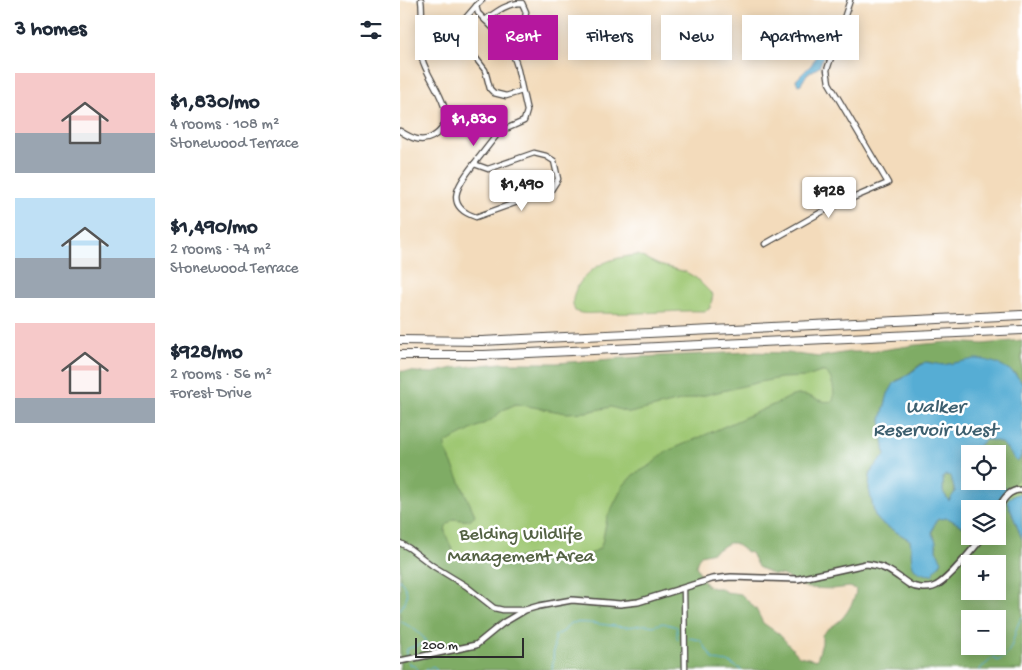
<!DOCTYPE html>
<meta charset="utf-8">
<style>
body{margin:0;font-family:"Gochi Hand",sans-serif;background:#f6f6f7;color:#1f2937;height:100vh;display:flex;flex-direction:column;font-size:19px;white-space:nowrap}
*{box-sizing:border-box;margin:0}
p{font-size:16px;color:#747a83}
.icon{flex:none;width:28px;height:28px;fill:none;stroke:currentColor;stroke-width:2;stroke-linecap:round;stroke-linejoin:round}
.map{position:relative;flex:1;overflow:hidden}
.side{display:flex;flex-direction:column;background:#fff;width:400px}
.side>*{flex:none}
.top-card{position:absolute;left:15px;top:15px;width:475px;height:45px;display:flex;gap:10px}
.tools{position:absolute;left:561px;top:445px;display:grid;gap:10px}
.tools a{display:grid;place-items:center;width:45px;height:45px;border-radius:0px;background:#fff;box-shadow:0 2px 12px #0003;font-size:25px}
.scale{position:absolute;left:15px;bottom:12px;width:109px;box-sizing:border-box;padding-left:5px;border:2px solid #2b2b2b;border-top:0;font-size:14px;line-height:18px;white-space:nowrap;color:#2b2b2b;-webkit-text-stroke:4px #fff;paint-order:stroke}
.price{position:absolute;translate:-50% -42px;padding:0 11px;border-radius:5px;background:#fff;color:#222;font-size:16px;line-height:32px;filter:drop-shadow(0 1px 2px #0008)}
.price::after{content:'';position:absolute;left:50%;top:30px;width:15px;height:11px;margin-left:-8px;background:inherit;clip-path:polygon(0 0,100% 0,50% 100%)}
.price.selected{background:#b5179e;color:#fff}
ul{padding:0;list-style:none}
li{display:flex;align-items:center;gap:15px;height:125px;padding:0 15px}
li span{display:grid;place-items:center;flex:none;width:140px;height:100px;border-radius:0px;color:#555}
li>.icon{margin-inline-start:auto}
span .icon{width:60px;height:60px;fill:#fffc;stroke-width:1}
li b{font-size:21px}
h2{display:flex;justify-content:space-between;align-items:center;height:60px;padding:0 15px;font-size:21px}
.pill{padding:0 18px;border-radius:0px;background:#fff;box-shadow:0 2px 12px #0003;font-size:18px;line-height:45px}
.pill.selected{background:#b5179e;color:#fff}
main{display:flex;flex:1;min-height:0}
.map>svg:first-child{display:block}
.green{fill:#9fc873;stroke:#657a4f;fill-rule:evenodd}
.forest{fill:#7fac65;stroke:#556c48;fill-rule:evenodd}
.water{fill:#57add4;stroke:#416c80;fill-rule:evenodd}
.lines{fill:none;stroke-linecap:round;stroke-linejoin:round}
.stream{stroke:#57add4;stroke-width:1}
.minor-casing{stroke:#494541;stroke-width:7}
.tertiary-casing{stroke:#494541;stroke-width:8}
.motorway-casing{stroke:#494541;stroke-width:10}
.minor{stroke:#fff;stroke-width:4.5}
.tertiary{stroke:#fff;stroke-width:5}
.motorway{stroke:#fff;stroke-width:8}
.labels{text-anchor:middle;stroke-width:5;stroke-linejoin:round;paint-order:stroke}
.park-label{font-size:19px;fill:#546244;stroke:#fff}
.water-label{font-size:20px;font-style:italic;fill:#3d5f6f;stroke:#fff}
</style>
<main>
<section class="side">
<h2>3 homes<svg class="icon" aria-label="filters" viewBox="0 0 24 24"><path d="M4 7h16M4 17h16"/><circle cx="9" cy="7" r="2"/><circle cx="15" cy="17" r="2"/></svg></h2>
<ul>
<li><span style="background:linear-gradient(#f6c9c9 60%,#9aa5b1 0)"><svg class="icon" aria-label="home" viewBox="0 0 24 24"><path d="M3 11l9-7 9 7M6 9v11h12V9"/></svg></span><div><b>$1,830/mo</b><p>4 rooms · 108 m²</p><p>Stonewood Terrace</p></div></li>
<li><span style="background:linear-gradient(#bfe0f5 60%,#9aa5b1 0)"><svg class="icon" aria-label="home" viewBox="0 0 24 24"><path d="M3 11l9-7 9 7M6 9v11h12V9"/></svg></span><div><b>$1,490/mo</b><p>2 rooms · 74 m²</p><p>Stonewood Terrace</p></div></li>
<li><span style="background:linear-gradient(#f6c9c9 75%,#9aa5b1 0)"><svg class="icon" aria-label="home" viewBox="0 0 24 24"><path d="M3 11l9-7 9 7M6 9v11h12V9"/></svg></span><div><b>$928/mo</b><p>2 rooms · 56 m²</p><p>Forest Drive</p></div></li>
</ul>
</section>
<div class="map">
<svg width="622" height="670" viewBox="0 0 622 670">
<rect width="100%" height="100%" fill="#fff"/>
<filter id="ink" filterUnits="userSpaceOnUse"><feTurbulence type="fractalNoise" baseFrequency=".02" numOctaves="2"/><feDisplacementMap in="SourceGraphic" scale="10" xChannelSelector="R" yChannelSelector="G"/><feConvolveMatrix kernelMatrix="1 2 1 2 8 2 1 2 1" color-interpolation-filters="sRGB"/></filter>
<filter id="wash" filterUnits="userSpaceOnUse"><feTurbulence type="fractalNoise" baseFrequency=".0096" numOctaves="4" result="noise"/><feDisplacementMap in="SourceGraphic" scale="20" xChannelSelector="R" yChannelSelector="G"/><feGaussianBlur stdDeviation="1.12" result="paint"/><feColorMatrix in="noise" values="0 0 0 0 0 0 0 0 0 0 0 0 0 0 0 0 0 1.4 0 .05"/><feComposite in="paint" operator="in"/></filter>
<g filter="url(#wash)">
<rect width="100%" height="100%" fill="#f3dbbb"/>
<g class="green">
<path d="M238,255L259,265L286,272L296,278L313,295L310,308L305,311C271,310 236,315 201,313C192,313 183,315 175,311C166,292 188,270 204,263C215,258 227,256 238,255Z"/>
<path d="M622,350V472L620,475V495L622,496V670L493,618L420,516L254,540L0,670V375ZM570,454H598V481H570ZM570,509H598V536H570ZM570,564H598V591H570ZM570,619H598V646H570Z"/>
</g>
<g class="forest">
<path d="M622,340V384L615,373L558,363L542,365L528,362L521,364L501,379L497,380L488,394L481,420L485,456L473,468L470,474L469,489L475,516L481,523L510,540C514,560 505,572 532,575L537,566L541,564C541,558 539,557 537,551C535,545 538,550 536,543C534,531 529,532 538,519L548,518L570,531V536H598V517L607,501L622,539V670H0V371L33,373L54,368L102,363H157L239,357L349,352L388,353L419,357L449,352H469L515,345L550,342L583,344ZM421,372H426C433,379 435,392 433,401C412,405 409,385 382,401L289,442L265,452L251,465L233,475L223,486L207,518L202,543L200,548L184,558L149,559L130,555L115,559L96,556L77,560L67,559L54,553L48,540L45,531L46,526L53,519C61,519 69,524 75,515L45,448V443L91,420L103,410L116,404L166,413L186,412L211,407L230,413L360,382L381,378L407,377ZM334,543L347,552L351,553L358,567L372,574L382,575L407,588L433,589L449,587L456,589C456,599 446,616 438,622C432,627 426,629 422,635V643L417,660L399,656L379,634L363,623L356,609L341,594L326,592L320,588H313L306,585L296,566L298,559L301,555L313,552L329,543ZM570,564H598V591H570ZM570,619H598V646H570Z"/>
<path d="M584,440C608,440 602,449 619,461L622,452C622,471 622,480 606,489L595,481H598V454H571Z"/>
<path d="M545,475L551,476L555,493L549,501L543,492V477Z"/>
</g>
<g class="water">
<path d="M424,40H428L429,43L419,67L407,74L401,84L398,85L396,80L412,64Z"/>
<path d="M575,359C591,359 616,369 622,384V452L619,461L617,462C608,452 605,441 591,440C583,440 583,441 578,447C573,452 570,454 568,459L570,465V481H595L606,489L592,509H570V531L548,518L538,519L534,525L532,533L536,542V550L542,561L532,575C505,573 514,559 510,540L481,523L475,516L469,489L470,477L473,468L485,456L481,420L488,394L495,382L502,379L525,362L543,365ZM546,475L551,476L555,492L549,501L543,492V477Z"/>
<path d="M617,494H622V539L607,501L610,497Z"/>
</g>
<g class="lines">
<g class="stream">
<path d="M0,580C10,593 8,598 0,610"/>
<path d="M0,621L14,629L25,639V643L7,649L6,656"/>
<path d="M289,638L300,640L314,660L328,662L342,670"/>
<path d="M8,662L11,665L15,666L18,670"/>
<path d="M26,670L33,666L37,670"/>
<path d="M152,670C154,659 153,648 155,636L164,631L170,623C189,621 207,626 226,627C235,627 244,623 253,626L263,623L277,627V639H279"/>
<path d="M580,670V669L594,657L597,661C617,652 611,632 622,617"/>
</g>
</g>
</g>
<g filter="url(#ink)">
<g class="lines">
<defs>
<g id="minor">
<path d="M76,6L57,28L58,35L85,70L90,89L94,93L106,96L122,91"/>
<path d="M85,20C96,12 107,3 122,3L126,12L125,19L103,38"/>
<path d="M0,131C11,138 21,143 32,137C66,118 27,82 22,58C18,39 24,19 21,0"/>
<path d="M134,153L146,156L154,161L158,179L151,190L76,217C42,206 59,183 74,164L88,169Z"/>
<path d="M74,164L99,132L124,121L127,111L117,66L112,51L97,32L78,13L76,6L82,0"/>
<path d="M365,244L427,209L488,183L429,83L427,70L450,0"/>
<path d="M0,543L9,548L33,566L66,586L94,608L103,610H125"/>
<path d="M284,588L285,670"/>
</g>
<g id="tertiary">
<path d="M598,511C602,500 609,489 622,490"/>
<path d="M0,661L76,645L103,623L125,610L139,606L172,600L220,604L238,602L312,579L331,577L398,579L466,564C487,566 494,574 510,585C516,588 526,589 533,587C547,583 573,548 584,536"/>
</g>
<g id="motorway">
<path d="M0,340L82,341L622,315"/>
<path d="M0,355H84L622,330"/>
</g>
</defs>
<use href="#minor" class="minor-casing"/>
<use href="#tertiary" class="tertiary-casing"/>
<use href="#motorway" class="motorway-casing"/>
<use href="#minor" class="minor"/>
<use href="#tertiary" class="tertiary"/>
<use href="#motorway" class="motorway"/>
</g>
</g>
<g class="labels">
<g class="park-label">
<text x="121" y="539">Belding Wildlife<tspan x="121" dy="22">Management Area</tspan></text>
</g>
<g class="water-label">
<text x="535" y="412">Walker<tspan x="535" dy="23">Reservoir West</tspan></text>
</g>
</g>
</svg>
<div class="tools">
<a><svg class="icon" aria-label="locate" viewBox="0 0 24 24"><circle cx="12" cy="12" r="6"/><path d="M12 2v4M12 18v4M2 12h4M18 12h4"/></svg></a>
<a><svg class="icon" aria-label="layers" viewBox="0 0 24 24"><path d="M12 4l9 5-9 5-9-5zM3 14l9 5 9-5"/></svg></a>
<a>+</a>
<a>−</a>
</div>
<div class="scale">200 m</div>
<b class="price selected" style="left:74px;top:147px">$1,830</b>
<b class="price" style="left:122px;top:212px">$1,490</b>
<b class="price" style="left:429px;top:219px">$928</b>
<div class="top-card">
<a class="pill">Buy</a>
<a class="pill selected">Rent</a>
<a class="pill">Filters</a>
<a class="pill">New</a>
<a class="pill">Apartment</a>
</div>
</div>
</main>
